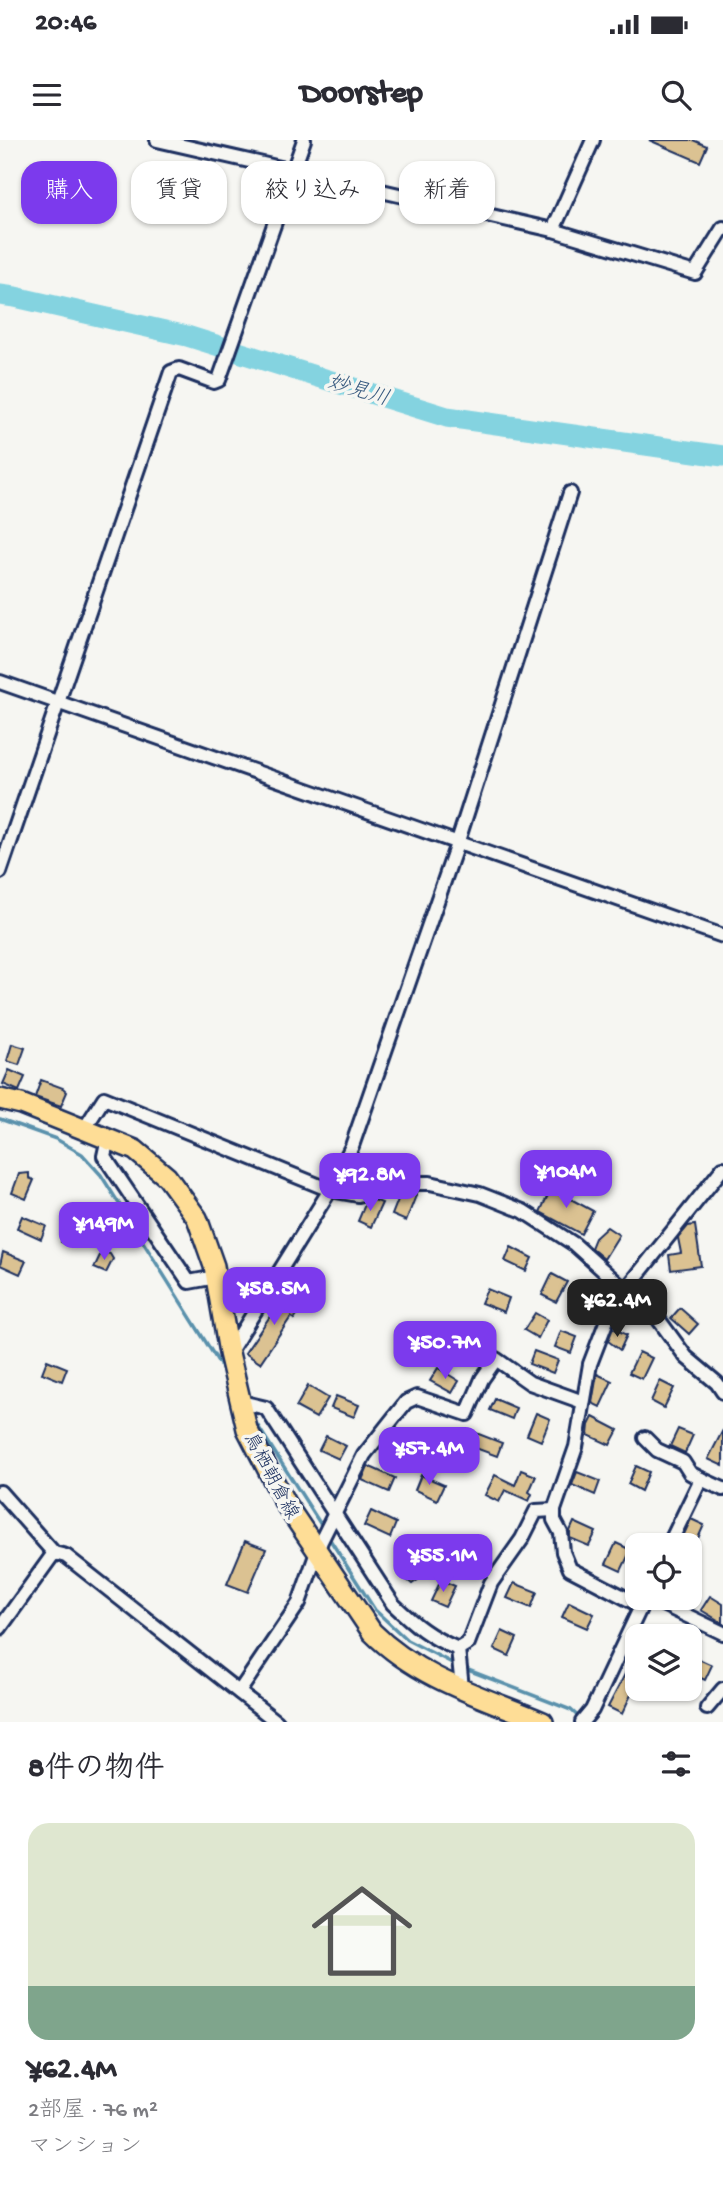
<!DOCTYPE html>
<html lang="ja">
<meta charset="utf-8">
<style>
body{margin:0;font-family:"Gochi Hand","Klee One",sans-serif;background:#f7f7f7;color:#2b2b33;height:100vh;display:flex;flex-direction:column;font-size:26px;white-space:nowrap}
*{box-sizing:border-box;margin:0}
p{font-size:23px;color:#7c7c81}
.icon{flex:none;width:38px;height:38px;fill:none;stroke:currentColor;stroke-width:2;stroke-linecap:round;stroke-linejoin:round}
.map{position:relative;height:1582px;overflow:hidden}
.panel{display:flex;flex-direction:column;background:#fff;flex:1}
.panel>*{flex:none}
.banner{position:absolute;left:21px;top:21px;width:682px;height:63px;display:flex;gap:14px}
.fabs{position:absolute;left:625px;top:1393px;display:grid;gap:14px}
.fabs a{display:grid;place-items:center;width:77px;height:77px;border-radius:14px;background:#fff;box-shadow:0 2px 5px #0004;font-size:35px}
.price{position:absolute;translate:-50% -60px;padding:0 16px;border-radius:14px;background:#7c3aed;color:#fff;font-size:23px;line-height:46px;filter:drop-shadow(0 2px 4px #0008)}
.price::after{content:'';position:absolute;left:50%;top:42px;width:21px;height:16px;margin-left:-10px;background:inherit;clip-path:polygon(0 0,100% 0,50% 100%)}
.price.current{background:#222;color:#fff}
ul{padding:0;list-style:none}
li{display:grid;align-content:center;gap:14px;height:371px;padding:0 28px}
li span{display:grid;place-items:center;height:217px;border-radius:21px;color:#555}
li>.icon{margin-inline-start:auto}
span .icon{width:126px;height:126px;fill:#fffc;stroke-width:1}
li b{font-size:30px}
h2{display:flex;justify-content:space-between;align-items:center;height:84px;padding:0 28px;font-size:30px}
.pill{padding:0 24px;border-radius:21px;background:#fff;box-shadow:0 2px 5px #0004;font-size:24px;line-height:63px}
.pill.current{background:#7c3aed;color:#fff}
.status{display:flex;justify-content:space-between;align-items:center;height:49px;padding:0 35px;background:#fff;direction:ltr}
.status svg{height:19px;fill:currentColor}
header{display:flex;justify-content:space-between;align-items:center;height:91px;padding:0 28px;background:#fff;font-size:32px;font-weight:700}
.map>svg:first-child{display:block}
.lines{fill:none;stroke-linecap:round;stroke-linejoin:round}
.stream{stroke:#5a91ac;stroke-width:3.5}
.river{stroke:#84d3e0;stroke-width:21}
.building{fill:#dbc292;stroke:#1b2f5e;stroke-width:2}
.minor-casing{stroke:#1b2f5e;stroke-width:18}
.primary-casing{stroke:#1b2f5e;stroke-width:24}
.minor{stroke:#f6f6f2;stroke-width:12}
.primary{stroke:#fedd96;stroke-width:19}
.labels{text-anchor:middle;stroke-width:7;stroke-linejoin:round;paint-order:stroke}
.street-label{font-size:19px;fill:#1b2f5e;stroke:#f6f6f2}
.water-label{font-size:21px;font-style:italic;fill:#35587e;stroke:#f6f6f2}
</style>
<div class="status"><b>20:46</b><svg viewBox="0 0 49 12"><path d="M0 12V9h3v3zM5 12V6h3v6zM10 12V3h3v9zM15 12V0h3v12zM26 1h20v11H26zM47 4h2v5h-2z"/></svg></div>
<header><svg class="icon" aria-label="menu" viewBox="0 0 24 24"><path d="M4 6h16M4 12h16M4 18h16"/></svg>Doorstep<svg class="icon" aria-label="search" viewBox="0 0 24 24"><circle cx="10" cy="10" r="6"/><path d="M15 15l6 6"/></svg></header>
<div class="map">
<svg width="723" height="1582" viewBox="0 0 723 1582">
<rect width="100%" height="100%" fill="#f6f6f2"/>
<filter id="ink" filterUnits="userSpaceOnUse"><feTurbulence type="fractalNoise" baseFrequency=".0143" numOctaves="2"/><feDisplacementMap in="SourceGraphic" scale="14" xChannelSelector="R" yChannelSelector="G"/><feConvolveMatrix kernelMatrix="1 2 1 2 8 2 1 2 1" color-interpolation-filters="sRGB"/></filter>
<g filter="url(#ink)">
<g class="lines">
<g class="stream">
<path d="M0,979L56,999L82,1014L101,1035L224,1231"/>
<path d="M254,1280L323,1388"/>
<path d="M327,1395L375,1470L407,1500L456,1525"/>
<path d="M463,1528L571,1570L581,1579"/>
</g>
<path class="river" d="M0,155L15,157L187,196L447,277L723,316"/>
</g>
<g class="building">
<path d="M649,0H693L707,6L700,22Z"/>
<path d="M12,904L25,908L19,925L7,921Z"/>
<path d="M9,930L25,937L19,951L3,944Z"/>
<path d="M41,940L63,948L67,952L61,966L35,957Z"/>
<path d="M29,1033V1038L34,1040L26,1059L12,1053L19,1034Z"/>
<path d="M557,1044L570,1051L567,1057L593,1071L581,1094L540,1072L548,1055Z"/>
<path d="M401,1052L417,1053L406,1081L392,1075Z"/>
<path d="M374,1060L382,1063L371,1087L358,1081L366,1062Z"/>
<path d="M22,1076L46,1086L41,1099L17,1088Z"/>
<path d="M69,1078L83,1083L75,1107L61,1102Z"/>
<path d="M695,1085L701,1126L671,1130L669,1115L681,1113L678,1098L688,1086Z"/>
<path d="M607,1087L619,1095L604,1119L591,1108L595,1098Z"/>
<path d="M511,1107L532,1118L526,1131L505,1121Z"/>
<path d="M102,1111L110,1114L113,1119L106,1133L94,1128Z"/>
<path d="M3,1112L26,1121L20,1134L0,1125Z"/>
<path d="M552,1134L567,1142L556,1162L542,1155Z"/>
<path d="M487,1149L509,1158L504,1172L481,1163Z"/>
<path d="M582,1151L595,1157L581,1180L570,1171Z"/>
<path d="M283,1152L303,1166L294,1179L291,1177L260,1223L245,1213L277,1166L274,1164Z"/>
<path d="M680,1168L698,1184L689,1194L671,1178Z"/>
<path d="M535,1173L547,1180L538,1198L524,1190Z"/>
<path d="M613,1188L627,1195L620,1210L608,1201Z"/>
<path d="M561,1191L577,1197L571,1213L555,1207Z"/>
<path d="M459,1192L480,1202L473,1217L452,1207Z"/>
<path d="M534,1211L558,1220L553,1233L529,1224Z"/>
<path d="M639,1212L652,1218L642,1239L629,1233Z"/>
<path d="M47,1220L67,1228L62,1241L42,1233Z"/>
<path d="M438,1228L459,1241L452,1253L430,1241Z"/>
<path d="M597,1234L612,1241L600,1267L592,1263Z"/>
<path d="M660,1241L674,1248L664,1268L651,1261Z"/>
<path d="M308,1246L328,1258L316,1278L296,1267Z"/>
<path d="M336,1256L359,1265L354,1277L331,1268Z"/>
<path d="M495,1259L516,1268L512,1279L490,1270Z"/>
<path d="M536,1273L550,1279L541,1301L527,1295Z"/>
<path d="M593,1277L618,1290L610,1305L588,1295L589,1285Z"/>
<path d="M396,1289L410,1296L403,1310L386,1301Z"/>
<path d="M678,1289L693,1295L685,1313L670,1306Z"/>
<path d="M723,1290V1326L708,1319Z"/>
<path d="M476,1293L502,1303L497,1316L470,1306Z"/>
<path d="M326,1296L346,1306L339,1319L319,1310Z"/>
<path d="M368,1326L395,1338L389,1352L362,1340Z"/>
<path d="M636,1326L649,1332L641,1351L628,1344Z"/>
<path d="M521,1330L536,1336L529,1352L532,1354L529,1361L505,1350L499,1362L485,1355L495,1335L515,1345Z"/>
<path d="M577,1332L600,1341L595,1355L572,1345Z"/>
<path d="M421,1335L444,1345L437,1360L415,1350Z"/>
<path d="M371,1371L396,1383L390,1398L364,1386Z"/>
<path d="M691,1379L704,1385L695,1405H679Z"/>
<path d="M574,1382L596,1392L589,1406L570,1398V1391Z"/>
<path d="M453,1399L480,1412L473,1425L447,1412Z"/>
<path d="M245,1401L266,1409L248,1452L227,1444Z"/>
<path d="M616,1403L631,1410L621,1431L606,1424Z"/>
<path d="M413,1415L427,1420L419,1439L412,1444L402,1436L408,1417Z"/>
<path d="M441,1440L455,1446L445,1467L431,1461Z"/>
<path d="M514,1443L537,1452L531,1468L507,1458Z"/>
<path d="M710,1456L723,1464V1483L701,1470Z"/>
<path d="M569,1462L594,1474L587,1488L562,1477Z"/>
<path d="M502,1491L517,1498L509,1516L494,1509Z"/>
<path d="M637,1511V1542L622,1574L608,1567Z"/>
<path d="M690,1515L712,1525L705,1540L690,1533Z"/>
</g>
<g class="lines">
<defs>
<g id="minor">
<path d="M157,0L553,90L695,133L723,88"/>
<path d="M553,90L593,0"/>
<path d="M0,542L723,796"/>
<path d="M0,732L171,232L179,229L214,242L219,240L304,0"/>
<path d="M85,988L104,958L330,1050L358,1055L402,1043H430L480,1054L523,1071L574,1104L626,1151L639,1167L656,1176L686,1217L717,1243L723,1252"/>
<path d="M108,998L104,1016L189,1142L216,1137"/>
<path d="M229,1213L330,1050L352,1006L458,701L570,353"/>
<path d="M241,1262L266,1268L393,1464C415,1485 429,1497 458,1509"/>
<path d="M645,1298L657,1310L683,1322L690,1333L701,1339"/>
<path d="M0,1352L54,1413L66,1416L277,1582"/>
<path d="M669,1405L701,1339L723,1349"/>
<path d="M650,1458L723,1493"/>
<path d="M641,1466L570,1429L563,1412L561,1393L554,1380V1370L576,1307L590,1224L612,1167L723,1028"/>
<path d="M0,1488L54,1413"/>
<path d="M458,1509L468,1503L491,1443L522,1399L536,1371L554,1370"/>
<path d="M458,1509L462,1548"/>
<path d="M239,1552L299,1463L321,1401L364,1315L406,1262L417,1257L467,1274L482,1239L496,1219L530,1243L583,1262"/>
<path d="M707,1568L723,1549"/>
<path d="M582,1582L592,1570L645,1458"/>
</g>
<path id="primary" d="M0,959L21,964L135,1010L167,1037L197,1078L214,1126L229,1213L247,1289L285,1363L372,1492C419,1539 483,1557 543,1582"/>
</defs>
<use href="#minor" class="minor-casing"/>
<use href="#primary" class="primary-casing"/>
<use href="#minor" class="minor"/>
<use href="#primary" class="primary"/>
</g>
</g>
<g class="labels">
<g class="street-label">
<text transform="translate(273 1335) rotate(62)" y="7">鳥栖朝倉線</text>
</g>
<g class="water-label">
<text transform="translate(359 249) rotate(17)" y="7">妙見川</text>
</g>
</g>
</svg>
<div class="fabs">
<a><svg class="icon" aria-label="locate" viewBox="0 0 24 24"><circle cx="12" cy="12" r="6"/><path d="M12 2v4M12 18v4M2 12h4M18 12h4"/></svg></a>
<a><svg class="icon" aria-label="layers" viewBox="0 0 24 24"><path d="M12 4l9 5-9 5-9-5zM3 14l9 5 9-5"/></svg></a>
</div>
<b class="price" style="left:566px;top:1070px">¥104M</b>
<b class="price" style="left:370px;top:1073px">¥92.8M</b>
<b class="price" style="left:104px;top:1122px">¥149M</b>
<b class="price" style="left:274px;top:1187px">¥58.5M</b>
<b class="price current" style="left:617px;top:1199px">¥62.4M</b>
<b class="price" style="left:445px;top:1241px">¥50.7M</b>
<b class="price" style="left:429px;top:1347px">¥57.4M</b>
<b class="price" style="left:443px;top:1454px">¥55.1M</b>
<div class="banner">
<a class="pill current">購入</a>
<a class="pill">賃貸</a>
<a class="pill">絞り込み</a>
<a class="pill">新着</a>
</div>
</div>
<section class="panel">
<h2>8件の物件<svg class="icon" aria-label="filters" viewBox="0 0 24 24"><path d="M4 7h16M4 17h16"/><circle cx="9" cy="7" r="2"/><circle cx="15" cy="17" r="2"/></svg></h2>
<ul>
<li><span style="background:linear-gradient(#dfe7d0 75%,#7fa58c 0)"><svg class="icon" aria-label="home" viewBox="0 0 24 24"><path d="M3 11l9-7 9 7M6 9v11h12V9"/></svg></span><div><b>¥62.4M</b><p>2部屋 · 76 m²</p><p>マンション</p></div></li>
</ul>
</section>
